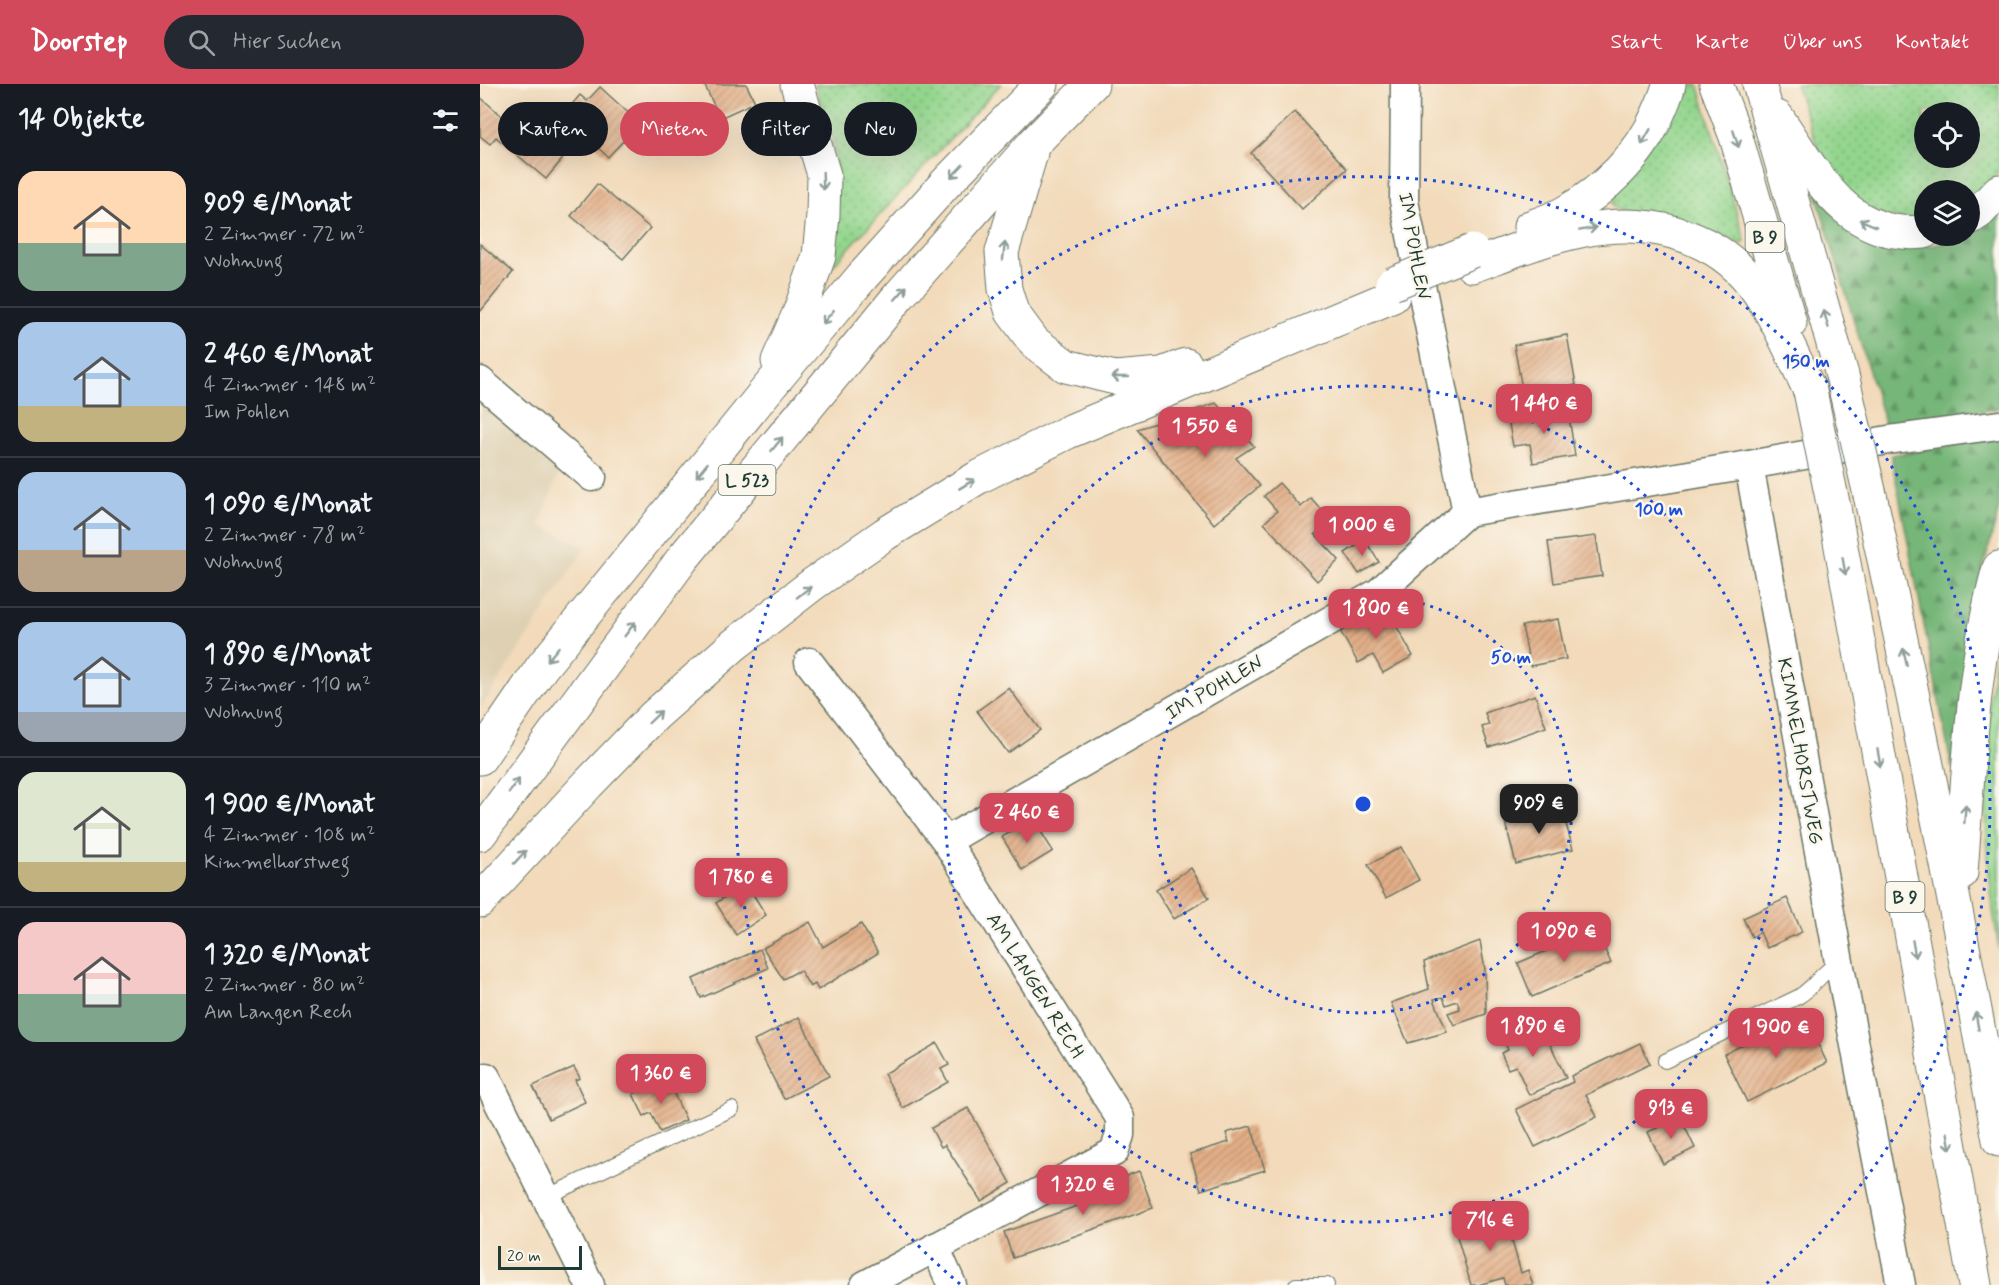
<!DOCTYPE html>
<html lang="de">
<meta charset="utf-8">
<style>
body{margin:0;font-family:Mynerve,sans-serif;background:#242831;color:#f1f3f6;height:100vh;display:flex;flex-direction:column;font-size:22px;white-space:nowrap}
*{box-sizing:border-box;margin:0}
p{font-size:20px;color:#9ea1a6}
.icon{flex:none;width:33px;height:33px;fill:none;stroke:currentColor;stroke-width:2;stroke-linecap:round;stroke-linejoin:round}
.map{position:relative;flex:1;overflow:hidden}
.sheet{display:flex;flex-direction:column;background:#171b24;width:480px}
.sheet>*{flex:none}
.hud{position:absolute;left:18px;top:18px;width:570px;height:54px;display:flex;gap:12px}
.controls{position:absolute;left:1434px;top:18px;display:grid;gap:12px}
.controls a{display:grid;place-items:center;width:66px;height:66px;border-radius:50%;background:#171b24;box-shadow:0 6px 24px #0002;font-size:30px}
.scale{position:absolute;left:18px;bottom:15px;width:84px;box-sizing:border-box;padding-left:6px;border:3px solid #1f3d34;border-top:0;font-size:16px;line-height:21px;white-space:nowrap;color:#1f3d34;-webkit-text-stroke:4px #fbf7ec;paint-order:stroke}
.price{position:absolute;translate:-50% -51px;padding:0 14px;border-radius:12px;background:#d1495b;color:#fff;font-size:20px;line-height:39px;filter:drop-shadow(0 2px 3px #0008)}
.price::after{content:'';position:absolute;left:50%;top:36px;width:18px;height:14px;margin-left:-9px;background:inherit;clip-path:polygon(0 0,100% 0,50% 100%)}
.price.active{background:#222;color:#fff}
ul{padding:0;list-style:none}
li{display:flex;align-items:center;gap:18px;height:150px;padding:0 18px}
li+li{border-top:2px solid #363941}
li span{display:grid;place-items:center;flex:none;width:168px;height:120px;border-radius:18px;color:#555}
li>.icon{margin-inline-start:auto}
span .icon{width:72px;height:72px;fill:#fffc;stroke-width:1}
li b{font-size:26px}
h2{display:flex;justify-content:space-between;align-items:center;height:72px;padding:0 18px;font-size:26px}
.tag{padding:0 21px;border-radius:27px;background:#171b24;box-shadow:0 6px 24px #0002;font-size:21px;line-height:54px}
.tag.active{background:#d1495b;color:#fff}
header{display:flex;align-items:center;gap:36px;box-sizing:border-box;height:84px;padding:0 30px;background:#d1495b;color:#fff}
header strong{font-size:28px}
nav{display:flex;gap:33px;margin-inline-start:auto;font-size:21px}
.search{width:420px;height:54px;background:#242831;display:flex;align-items:center;gap:15px;box-sizing:border-box;padding:0 21px;border-radius:33px;color:#9ea1a6;font-size:22px}
main{display:flex;flex:1;min-height:0}
.map>svg:first-child{display:block}
.built{fill:#ded0b2}
.grass{fill:url(#grass-dots);stroke:#598960;stroke-width:1.5;fill-rule:evenodd}
.forest{fill:url(#forest-firs);stroke:#4a7a56;stroke-width:1.5}
.park{fill:url(#park-crowns);stroke:#598960;stroke-width:1.5}
.building{fill:url(#building-hatch)}
.lines{fill:none;stroke-linecap:round;stroke-linejoin:round}
.lane-casing{stroke:#697463;stroke-width:16}
.street-casing{stroke:#697463;stroke-width:31}
.highway-casing{stroke:#697463;stroke-width:35}
.lane{stroke:#fff;stroke-width:14}
.street{stroke:#fff;stroke-width:28}
.highway{stroke:#fff;stroke-width:33}
.highway-bridge-casing{stroke:#697463;stroke-width:35;stroke-linecap:butt}
.highway-bridge{stroke:#fff;stroke-width:33}
.oneway{stroke:#8f9e9a}
.ring{fill:none;stroke:#1d4ed8;stroke-width:3;stroke-dasharray:3 6}
.labels{text-anchor:middle;stroke-width:5;stroke-linejoin:round;paint-order:stroke}
.shield{fill:#fbf7ec;stroke:#61756b;stroke-width:1.5}
.shield-label{font-size:18px;font-weight:bold;fill:#1f3d34}
.street-label{font-size:20px;fill:#1f3d34;stroke:#fbf7ec}
.centre{fill:#1d4ed8;stroke:#fbf7ec;stroke-width:3}
.ring-label{font-size:18px;text-anchor:middle;font-weight:bold;fill:#1d4ed8;stroke:#fbf7ec;stroke-width:5;stroke-linejoin:round;paint-order:stroke}
</style>
<header>
<strong>Doorstep</strong>
<div class="search"><svg class="icon" aria-label="search" viewBox="0 0 24 24"><circle cx="10" cy="10" r="6"/><path d="M15 15l6 6"/></svg>Hier suchen</div>
<nav><a>Start</a><a>Karte</a><a>Über uns</a><a>Kontakt</a></nav>
</header>
<main>
<section class="sheet">
<h2>14 Objekte<svg class="icon" aria-label="filters" viewBox="0 0 24 24"><path d="M4 7h16M4 17h16"/><circle cx="9" cy="7" r="2"/><circle cx="15" cy="17" r="2"/></svg></h2>
<ul>
<li><span style="background:linear-gradient(#ffd9b3 60%,#7fa58c 0)"><svg class="icon" aria-label="home" viewBox="0 0 24 24"><path d="M3 11l9-7 9 7M6 9v11h12V9"/></svg></span><div><b>909 €/Monat</b><p>2 Zimmer · 72 m²</p><p>Wohnung</p></div></li>
<li><span style="background:linear-gradient(#a9c7e8 70%,#c2b280 0)"><svg class="icon" aria-label="home" viewBox="0 0 24 24"><path d="M3 11l9-7 9 7M6 9v11h12V9"/></svg></span><div><b>2 460 €/Monat</b><p>4 Zimmer · 148 m²</p><p>Im Pohlen</p></div></li>
<li><span style="background:linear-gradient(#a9c7e8 65%,#b9a48a 0)"><svg class="icon" aria-label="home" viewBox="0 0 24 24"><path d="M3 11l9-7 9 7M6 9v11h12V9"/></svg></span><div><b>1 090 €/Monat</b><p>2 Zimmer · 78 m²</p><p>Wohnung</p></div></li>
<li><span style="background:linear-gradient(#a9c7e8 75%,#9aa5b1 0)"><svg class="icon" aria-label="home" viewBox="0 0 24 24"><path d="M3 11l9-7 9 7M6 9v11h12V9"/></svg></span><div><b>1 890 €/Monat</b><p>3 Zimmer · 110 m²</p><p>Wohnung</p></div></li>
<li><span style="background:linear-gradient(#dfe7d0 75%,#c2b280 0)"><svg class="icon" aria-label="home" viewBox="0 0 24 24"><path d="M3 11l9-7 9 7M6 9v11h12V9"/></svg></span><div><b>1 900 €/Monat</b><p>4 Zimmer · 108 m²</p><p>Kimmelhorstweg</p></div></li>
<li><span style="background:linear-gradient(#f6c9c9 60%,#7fa58c 0)"><svg class="icon" aria-label="home" viewBox="0 0 24 24"><path d="M3 11l9-7 9 7M6 9v11h12V9"/></svg></span><div><b>1 320 €/Monat</b><p>2 Zimmer · 80 m²</p><p>Am Langen Rech</p></div></li>
</ul>
</section>
<div class="map">
<svg width="1519" height="1201" viewBox="0 0 1519 1201">
<defs>
<pattern id="grass-dots" width="8" height="8" patternUnits="userSpaceOnUse" patternTransform="scale(1.5)"><rect width="8" height="8" fill="#93d58d"/><path d="M2 2h.1M6 6h.1" fill="none" stroke="#77ae74" stroke-width="1.8" stroke-linecap="round"/></pattern>
<pattern id="forest-firs" width="22" height="20" patternUnits="userSpaceOnUse" patternTransform="scale(1.5)"><rect width="22" height="20" fill="#76b678"/><path d="M5 1l3.5 6h-7zM16 11l3.5 6h-7z" fill="#609563"/></pattern>
<pattern id="park-crowns" width="20" height="18" patternUnits="userSpaceOnUse" patternTransform="scale(1.5)"><rect width="20" height="18" fill="#93d58d"/><path d="M2 6a3 3 0 1 1 6 0M12 15a3 3 0 1 1 6 0" fill="none" stroke="#77ae74"/></pattern>
<pattern id="building-hatch" width="6" height="6" patternUnits="userSpaceOnUse" patternTransform="scale(1.5)"><rect width="6" height="6" fill="#e3af87"/><path d="M-1 1l2-2M0 6l6-6M5 7l2-2" fill="none" stroke="#b7906f"/></pattern>
</defs>
<rect width="100%" height="100%" fill="#fbf7ec"/>
<filter id="ink" filterUnits="userSpaceOnUse"><feTurbulence type="fractalNoise" baseFrequency=".0167" numOctaves="2"/><feDisplacementMap in="SourceGraphic" scale="12" xChannelSelector="R" yChannelSelector="G"/><feConvolveMatrix kernelMatrix="1 2 1 2 8 2 1 2 1" color-interpolation-filters="sRGB"/></filter>
<filter id="wash" filterUnits="userSpaceOnUse"><feTurbulence type="fractalNoise" baseFrequency=".008" numOctaves="4" result="noise"/><feDisplacementMap in="SourceGraphic" scale="24" xChannelSelector="R" yChannelSelector="G"/><feGaussianBlur stdDeviation="1.35" result="paint"/><feColorMatrix in="noise" values="0 0 0 0 0 0 0 0 0 0 0 0 0 0 0 0 0 1.4 0 .05"/><feComposite in="paint" operator="in"/></filter>
<g filter="url(#wash)">
<rect width="100%" height="100%" fill="#f2daba"/>
<path class="built" d="M0,319L79,390L59,441L106,463L0,625Z"/>
<g class="grass">
<path d="M335,0H521L344,191L358,94L352,53Z"/>
<path d="M1204,0H1218L1264,153L1265,158L1262,160L1241,152L1142,128L1133,122V111Z"/>
<path d="M1315,0H1519V86L1510,101L1490,121V106H1444V137L1402,132L1365,109L1338,65ZM1444,28H1490V74H1444Z"/>
</g>
<g class="forest">
<path d="M1336,110L1452,162L1483,152H1490V149L1519,126V324L1406,344Z"/>
<path d="M1519,353V425L1499,500L1472,685L1411,371Z"/>
</g>
<path class="park" d="M1519,546V866C1501,760 1502,651 1519,546Z"/>
<g id="blocks">
<g class="building">
<path d="M224,0H266L275,18L240,34Z"/>
<path d="M120,3L155,35L143,48L146,54L128,73L88,36L93,30L88,25L100,11L107,17Z"/>
<path d="M0,13L29,38L36,30L52,43L54,41L70,54L68,57L85,72L66,95L16,53L10,60L0,52Z"/>
<path d="M815,28L867,85L822,125L771,69Z"/>
<path d="M117,100L170,144L143,175L91,132Z"/>
<path d="M0,160L33,188L0,228Z"/>
<path d="M1087,251L1096,301L1043,310L1034,261Z"/>
<path d="M736,319L774,362L756,374L780,402L734,440L657,345Z"/>
<path d="M1088,326L1095,372L1053,379L1050,360L1033,362L1028,335Z"/>
<path d="M799,399L821,423L831,414L848,433L838,442L841,445L835,450L859,476L837,497L784,439L797,427L784,412Z"/>
<path d="M1116,452L1122,492L1074,499L1068,458Z"/>
<path d="M885,456L899,478L879,490L865,469Z"/>
<path d="M886,527L892,536L908,527L933,572L903,589L893,571L878,579L858,543Z"/>
<path d="M1078,535L1086,575L1050,582L1042,542Z"/>
<path d="M529,604L560,646L528,669L497,627Z"/>
<path d="M1055,611L1066,643L1009,663L1002,643L1009,641L1005,629Z"/>
<path d="M1081,722L1093,765L1036,780L1025,737Z"/>
<path d="M553,735L573,767L542,786L522,753Z"/>
<path d="M921,763L939,796L906,814L888,781Z"/>
<path d="M711,784L729,814L694,835L676,806Z"/>
<path d="M266,799L286,831L256,851L236,819Z"/>
<path d="M1307,814L1322,848L1287,864L1280,848L1272,853L1263,834Z"/>
<path d="M330,838L343,863L381,840L398,869L338,906L335,900L330,903L320,886L303,895L283,864Z"/>
<path d="M1116,846L1131,879L1052,913L1038,879Z"/>
<path d="M1000,857L1005,886L1006,930L974,941L968,929L980,925L977,917L966,921L963,913L954,915L967,948L928,959L911,919L949,905L944,878Z"/>
<path d="M280,865L288,884L221,914L213,895Z"/>
<path d="M1324,931L1347,979L1267,1018L1244,970Z"/>
<path d="M319,933L349,992L304,1015L274,957Z"/>
<path d="M1060,938L1086,994L1049,1011L1036,982L1028,985L1021,969L1028,966L1023,954Z"/>
<path d="M457,959L469,981L461,985L468,998L423,1024L404,990Z"/>
<path d="M1160,959L1170,980L1106,1011L1117,1033L1055,1063L1036,1025L1093,998L1091,992Z"/>
<path d="M94,983L100,994L95,996L105,1018L69,1035L53,1002Z"/>
<path d="M187,995L206,1036L180,1048L171,1029L164,1032L153,1010Z"/>
<path d="M488,1024L531,1099L501,1117L465,1061L461,1063L451,1044Z"/>
<path d="M1200,1033L1215,1064L1183,1080L1168,1048Z"/>
<path d="M771,1042L785,1086L721,1106L710,1070L749,1058L746,1049Z"/>
<path d="M659,1087L673,1124L533,1174L524,1148L628,1111L624,1100Z"/>
<path d="M1024,1128L1041,1189L1048,1186L1053,1201H1025L1023,1194L998,1201H991L974,1142Z"/>
</g>
</g>
</g>
<g filter="url(#ink)">
<use href="#blocks" fill-opacity="0" stroke="#697463" stroke-width="1.5"/>
<g class="lines">
<defs>
<g id="lane">
<path d="M1185,977L1318,913C1334,904 1342,887 1359,878"/>
<path d="M66,1113L252,1025"/>
<path d="M816,1201H847"/>
</g>
<g id="street">
<path d="M925,0L924,117L987,428"/>
<path d="M0,297L112,393"/>
<path d="M1269,381L1359,878L1421,1201"/>
<path d="M329,578L466,757L640,1034V1051L634,1068L385,1201"/>
<path d="M466,757L898,509L987,428L1269,381L1408,356L1519,341"/>
<path d="M6,993L110,1201"/>
<path d="M455,1163L472,1201"/>
</g>
<g id="highway">
<path d="M1236,0L1256,53L1310,239"/>
<path d="M1279,0L1362,291"/>
<path d="M1297,33C1336,89 1365,156 1444,148"/>
<path d="M551,69L522,168L525,205L532,228L554,258L586,282L635,294L682,290L706,281"/>
<path d="M1490,134L1499,128L1519,107"/>
<path d="M1050,143C1061,139 1073,135 1084,129C1124,107 1160,72 1178,30C1182,20 1187,11 1189,0"/>
<path d="M992,182C1058,158 1125,128 1196,149C1223,157 1246,170 1265,191C1291,219 1313,272 1330,307"/>
<path d="M298,277L320,227L339,172L343,131L344,91L317,0"/>
<path d="M1390,411C1437,626 1480,840 1519,1056"/>
<path d="M1354,424L1495,1201"/>
<path d="M0,674L62,583L285,308L381,194L465,100L562,0"/>
<path d="M0,750L203,474L418,213L554,59L612,0"/>
<path d="M1481,789C1489,687 1491,583 1519,484"/>
<path d="M0,817L108,700L174,632L254,561L333,500L405,450L497,394L588,348L913,212"/>
</g>
</defs>
<use href="#lane" class="lane-casing"/>
<use href="#street" class="street-casing"/>
<use href="#highway" class="highway-casing"/>
<use href="#lane" class="lane"/>
<use href="#street" class="street"/>
<use href="#highway" class="highway"/>
<defs>
<g id="highway-bridge">
<path d="M912,200L992,167"/>
<path d="M1362,291L1390,411"/>
<path d="M1330,307L1354,424"/>
</g>
</defs>
<use href="#highway-bridge" class="highway-bridge-casing"/>
<use href="#highway-bridge" class="highway-bridge"/>
</g>
<defs><path id="oneway-shaft" d="M-6 0H5M1.5-3L5.5 0L1.5 3" fill="none" stroke-width="1.6" stroke-linecap="round" stroke-linejoin="round" transform="scale(1.5)"/></defs>
<g class="oneway">
<use href="#oneway-shaft" transform="translate(1166 53) rotate(120)"/>
<use href="#oneway-shaft" transform="translate(1256 55) rotate(72)"/>
<use href="#oneway-shaft" transform="translate(477 87) rotate(134)"/>
<use href="#oneway-shaft" transform="translate(343 97) rotate(88)"/>
<use href="#oneway-shaft" transform="translate(1388 139) rotate(-157)"/>
<use href="#oneway-shaft" transform="translate(1108 145) rotate(-10)"/>
<use href="#oneway-shaft" transform="translate(524 167) rotate(-83)"/>
<use href="#oneway-shaft" transform="translate(421 209) rotate(-49)"/>
<use href="#oneway-shaft" transform="translate(348 233) rotate(130)"/>
<use href="#oneway-shaft" transform="translate(1346 235) rotate(-106)"/>
<use href="#oneway-shaft" transform="translate(640 293) rotate(-180)"/>
<use href="#oneway-shaft" transform="translate(297 360) rotate(-51)"/>
<use href="#oneway-shaft" transform="translate(222 386) rotate(129)"/>
<use href="#oneway-shaft" transform="translate(487 400) rotate(-31)"/>
<use href="#oneway-shaft" transform="translate(1364 482) rotate(80)"/>
<use href="#oneway-shaft" transform="translate(324 508) rotate(-38)"/>
<use href="#oneway-shaft" transform="translate(150 545) rotate(-53)"/>
<use href="#oneway-shaft" transform="translate(73 570) rotate(129)"/>
<use href="#oneway-shaft" transform="translate(1425 573) rotate(-102)"/>
<use href="#oneway-shaft" transform="translate(175 633) rotate(-44)"/>
<use href="#oneway-shaft" transform="translate(1399 674) rotate(80)"/>
<use href="#oneway-shaft" transform="translate(34 702) rotate(-54)"/>
<use href="#oneway-shaft" transform="translate(1485 730) rotate(-86)"/>
<use href="#oneway-shaft" transform="translate(40 773) rotate(-47)"/>
<use href="#oneway-shaft" transform="translate(1434 865) rotate(80)"/>
<use href="#oneway-shaft" transform="translate(1497 937) rotate(-100)"/>
<use href="#oneway-shaft" transform="translate(1469 1057) rotate(80)"/>
</g>
</g>
<g class="ring">
<circle cx="883" cy="720" r="209"/>
<circle cx="883" cy="720" r="418"/>
<path d="M480 1200A627 627 0 1 1 1286 1200"/>
</g>
<g class="labels">
<g class="shield">
<rect x="1265.5" y="138" width="39" height="30" rx="4.5"/>
<rect x="238.5" y="381" width="57" height="30" rx="4.5"/>
<rect x="1405.5" y="798" width="39" height="30" rx="4.5"/>
</g>
<g class="shield-label">
<text x="1285" y="159">B 9</text>
<text x="267" y="402">L 523</text>
<text x="1425" y="819">B 9</text>
</g>
<g class="street-label">
<text transform="translate(935 162) rotate(80)" y="7">IM POHLEN</text>
<text transform="translate(734 603) rotate(-30)" y="7">IM POHLEN</text>
<text transform="translate(1321 667) rotate(80)" y="7">KIMMELHORSTWEG</text>
<text transform="translate(556 901) rotate(58)" y="7">AM LANGEN RECH</text>
</g>
</g>
<circle cx="883" cy="720" r="9" class="centre"/>
<g class="ring-label">
<text x="1326" y="283">150 m</text>
<text x="1179" y="431">100 m</text>
<text x="1031" y="579">50 m</text>
</g>
</svg>
<div class="controls">
<a><svg class="icon" aria-label="locate" viewBox="0 0 24 24"><circle cx="12" cy="12" r="6"/><path d="M12 2v4M12 18v4M2 12h4M18 12h4"/></svg></a>
<a><svg class="icon" aria-label="layers" viewBox="0 0 24 24"><path d="M12 4l9 5-9 5-9-5zM3 14l9 5 9-5"/></svg></a>
</div>
<div class="scale">20 m</div>
<b class="price" style="left:1064px;top:351px">1 440 €</b>
<b class="price" style="left:725px;top:374px">1 550 €</b>
<b class="price" style="left:882px;top:473px">1 000 €</b>
<b class="price" style="left:896px;top:556px">1 800 €</b>
<b class="price active" style="left:1059px;top:751px">909 €</b>
<b class="price" style="left:547px;top:760px">2 460 €</b>
<b class="price" style="left:261px;top:825px">1 780 €</b>
<b class="price" style="left:1084px;top:879px">1 090 €</b>
<b class="price" style="left:1053px;top:974px">1 890 €</b>
<b class="price" style="left:1296px;top:975px">1 900 €</b>
<b class="price" style="left:181px;top:1021px">1 360 €</b>
<b class="price" style="left:1191px;top:1056px">913 €</b>
<b class="price" style="left:603px;top:1132px">1 320 €</b>
<b class="price" style="left:1010px;top:1168px">716 €</b>
<div class="hud">
<a class="tag">Kaufen</a>
<a class="tag active">Mieten</a>
<a class="tag">Filter</a>
<a class="tag">Neu</a>
</div>
</div>
</main>
